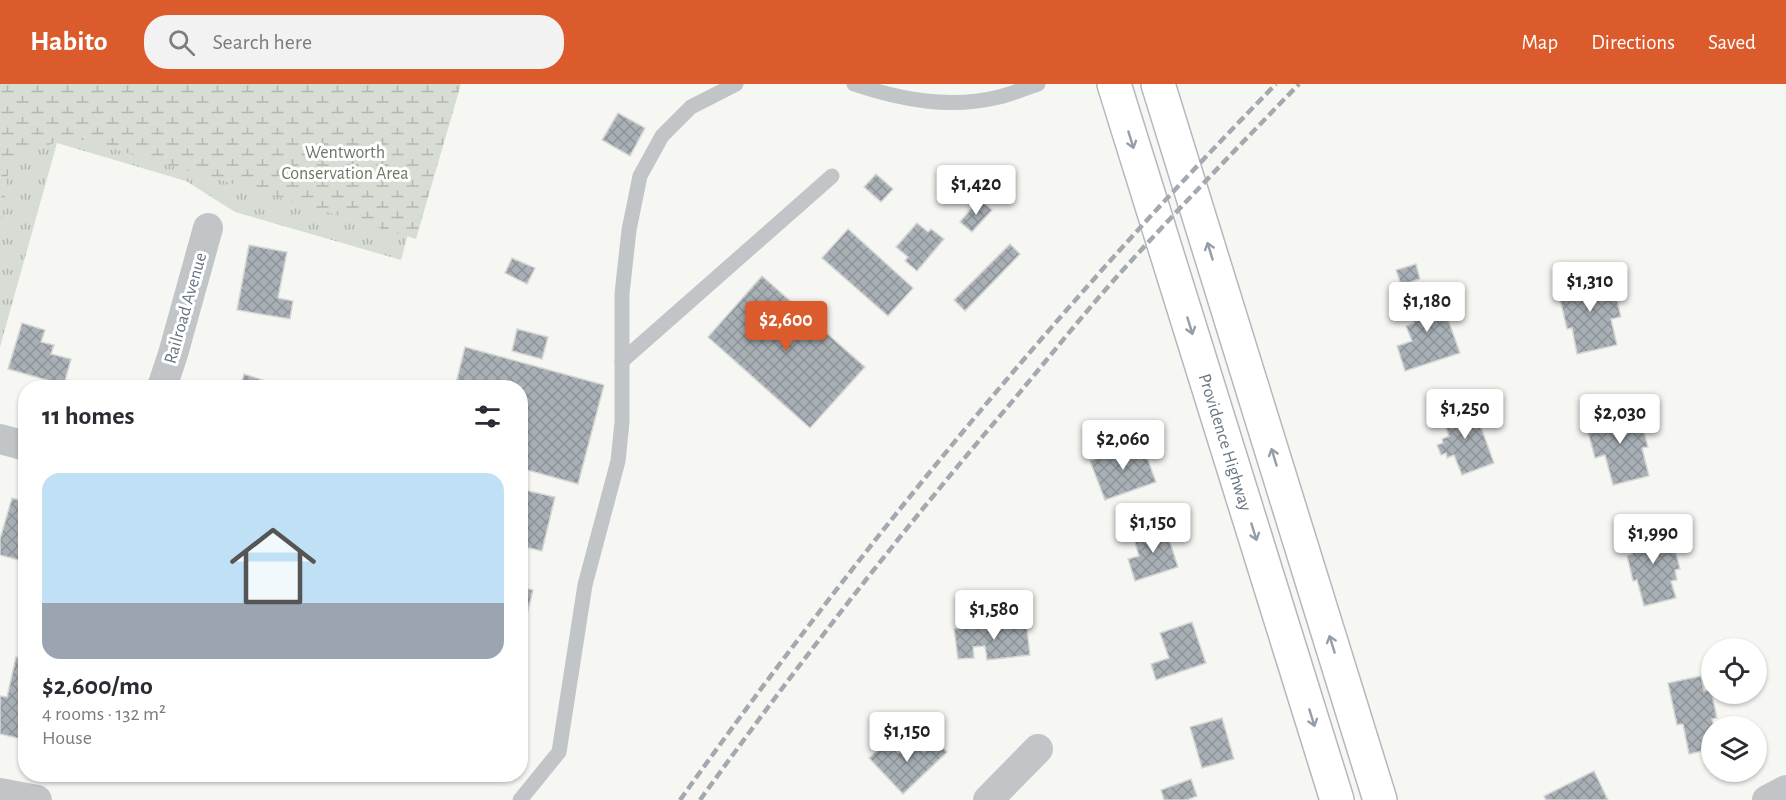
<!DOCTYPE html>
<meta charset="utf-8">
<style>
body{margin:0;font-family:"Alegreya Sans",sans-serif;background:#f2f2f3;color:#2b2b33;height:100vh;display:flex;flex-direction:column;font-size:22px;white-space:nowrap}
*{box-sizing:border-box;margin:0}
p{font-size:20px;color:#7c7c81}
.icon{flex:none;width:33px;height:33px;fill:none;stroke:currentColor;stroke-width:2;stroke-linecap:round;stroke-linejoin:round}
.map{position:relative;flex:1;overflow:hidden}
.sheet{position:absolute;left:18px;top:296px;width:510px;height:402px;display:flex;flex-direction:column;background:#fff;border-radius:24px;box-shadow:0 2px 4px #0004}
.sheet>*{flex:none}
.buttons{position:absolute;left:1701px;top:554px;display:grid;gap:12px}
.buttons a{display:grid;place-items:center;width:66px;height:66px;border-radius:50%;background:#fff;box-shadow:0 2px 4px #0004;font-size:30px}
.price{position:absolute;translate:-50% -51px;padding:0 14px;border-radius:6px;background:#fff;color:#222;font-size:20px;line-height:39px;filter:drop-shadow(0 2px 3px #0008)}
.price::after{content:'';position:absolute;left:50%;top:36px;width:18px;height:14px;margin-left:-9px;background:inherit;clip-path:polygon(0 0,100% 0,50% 100%)}
.price.on{background:#dc5b2d;color:#fff}
ul{padding:0;list-style:none}
li{display:grid;align-content:center;gap:12px;height:318px;padding:0 24px}
li span{display:grid;place-items:center;height:186px;border-radius:18px;color:#555}
li>.icon{margin-inline-start:auto}
span .icon{width:108px;height:108px;fill:#fffc;stroke-width:1}
li b{font-size:26px}
h2{display:flex;justify-content:space-between;align-items:center;height:72px;padding:0 24px;font-size:26px}
header{display:flex;align-items:center;gap:36px;box-sizing:border-box;height:84px;padding:0 30px;background:#dc5b2d;color:#fff}
header strong{font-size:28px}
nav{display:flex;gap:33px;margin-inline-start:auto;font-size:21px}
.search{width:420px;height:54px;background:#f2f2f3;display:flex;align-items:center;gap:15px;box-sizing:border-box;padding:0 21px;border-radius:24px;color:#7c7c81;font-size:22px}
.map>svg:first-child{display:block}
.grass{fill:url(#grass-tufts)}
.wetland{fill:url(#wetland-marsh)}
.building{fill:url(#building-cross-hatch);stroke:#d7d7d5;stroke-width:1.5}
.lines{fill:none;stroke-linecap:round;stroke-linejoin:round}
.primary-casing{stroke:#b4b8bc;stroke-width:36}
.lane{stroke:#c1c5c8;stroke-width:15}
.street{stroke:#c1c5c8;stroke-width:30}
.primary{stroke:#fff;stroke-width:33}
.rail{stroke:#a4a9af;stroke-width:4.5;stroke-dasharray:9 4.5;stroke-linecap:butt}
.oneway{stroke:#949ea8}
.labels{text-anchor:middle;stroke-width:6;stroke-linejoin:round;paint-order:stroke}
.park-label{font-size:18px;fill:#687a65;stroke:#fff}
.street-label{font-size:18px;fill:#667583;stroke:#fff}
</style>
<header>
<strong>Habito</strong>
<div class="search"><svg class="icon" aria-label="search" viewBox="0 0 24 24"><circle cx="10" cy="10" r="6"/><path d="M15 15l6 6"/></svg>Search here</div>
<nav><a>Map</a><a>Directions</a><a>Saved</a></nav>
</header>
<div class="map">
<svg width="1786" height="716" viewBox="0 0 1786 716">
<defs>
<pattern id="grass-tufts" width="24" height="20" patternUnits="userSpaceOnUse" patternTransform="scale(1.5)"><rect width="24" height="20" fill="#d7ddd4"/><path d="M3 7l-1-3M5 7V3M7 7l1-3M15 17l-1-3M17 17v-4M19 17l1-3" fill="none" stroke="#b2b8b1"/></pattern>
<pattern id="wetland-marsh" width="20" height="14" patternUnits="userSpaceOnUse" patternTransform="scale(1.5)"><rect width="20" height="14" fill="#d7ddd4"/><path d="M1 5h8M5 5V1M11 12h8M15 12V8" fill="none" stroke="#b2b8b1"/></pattern>
<pattern id="building-cross-hatch" width="8" height="8" patternUnits="userSpaceOnUse" patternTransform="scale(1.5)"><rect width="8" height="8" fill="#a9b0b5"/><path d="M0 0l8 8M0 8l8-8" fill="none" stroke="#8d9499"/></pattern>
</defs>
<rect width="100%" height="100%" fill="#f6f6f3"/>
<path class="grass" d="M0,0H450L401,176L235,128L186,97L57,59L0,263Z"/>
<path class="wetland" d="M0,0H461L416,155L244,103L72,53L10,74L0,148Z"/>
<g class="building">
<path d="M618,29L645,44L630,72L602,56Z"/>
<path d="M876,90L893,105L881,118L864,103Z"/>
<path d="M979,115L992,126L972,148L960,138Z"/>
<path d="M917,139L928,148L931,145L944,155L917,187L905,177L908,173L896,163Z"/>
<path d="M848,145L913,204L888,232L822,174Z"/>
<path d="M1010,160L1020,170L965,227L954,216Z"/>
<path d="M249,161L287,168L278,214L293,217L290,235L237,226Z"/>
<path d="M512,174L535,184L527,200L505,189Z"/>
<path d="M1416,180L1420,195L1401,201L1396,186Z"/>
<path d="M1601,191L1605,206L1614,204L1621,233L1611,235L1617,261L1577,270L1572,244L1567,245L1560,215L1566,213L1563,199Z"/>
<path d="M762,192L865,283L810,344L708,253Z"/>
<path d="M1422,208L1424,214L1439,210L1460,269L1405,287L1397,262L1412,257L1406,242L1414,239L1405,213Z"/>
<path d="M22,239L45,246L41,258L54,261L51,270L71,275L64,301L8,285Z"/>
<path d="M517,245L548,253L542,275L512,267Z"/>
<path d="M465,263L604,301L578,400L520,384V303H455Z"/>
<path d="M244,290L285,303H240Z"/>
<path d="M1457,322L1460,329L1474,324L1494,379L1462,391L1454,371L1447,374L1446,369L1441,371L1437,361L1443,359L1442,355L1449,352L1440,328Z"/>
<path d="M1633,324L1638,345L1643,344L1648,363L1642,364L1649,392L1613,401L1605,371L1595,374L1585,337Z"/>
<path d="M1141,357L1156,398L1105,416L1090,377Z"/>
<path d="M520,405L555,413L542,467L520,462Z"/>
<path d="M12,414L26,418V478L0,471V455Z"/>
<path d="M1165,442L1178,483L1135,497L1128,475L1139,472L1133,452Z"/>
<path d="M1663,442L1667,459L1673,457L1680,485L1675,486L1677,496L1671,497L1676,514L1644,522L1637,496L1633,497L1627,472L1632,470L1627,451Z"/>
<path d="M520,503L533,506L520,558Z"/>
<path d="M1026,537L1030,571L987,576L985,562L973,563L974,574L958,575L954,545Z"/>
<path d="M1192,538L1206,579L1156,596L1151,580L1169,574L1160,549Z"/>
<path d="M16,573L26,575V656L0,650V612L7,613Z"/>
<path d="M1701,592L1704,607L1711,606L1717,634L1712,635L1714,642H1712V665L1689,670L1683,640L1677,641L1668,599Z"/>
<path d="M1222,634L1234,675L1202,684L1190,643Z"/>
<path d="M912,655L924,668L936,656L947,668L903,710L869,674L888,657L898,669Z"/>
<path d="M1594,687L1608,716H1546L1544,712Z"/>
<path d="M1191,695L1197,712L1187,716H1164L1161,706Z"/>
</g>
<g class="lines">
<defs>
<g id="primary">
<path id="s1" d="M1114,0L1337,716"/>
<path d="M1158,0L1380,716"/>
</g>
</defs>
<use href="#primary" class="primary-casing"/>
<g class="lane">
<path d="M854,0C901,16 950,25 999,13C1012,10 1025,4 1038,0"/>
<path d="M622,277L832,92"/>
<path d="M520,716L559,668L585,501L618,377L622,338V210L629,146L640,92L662,52L691,23L736,0"/>
</g>
<g class="street">
<path d="M162,303L173,270L208,144"/>
<path d="M0,355L26,362"/>
<path d="M0,709L37,716"/>
<path d="M988,716L1038,665"/>
<path d="M1767,716L1786,706"/>
</g>
<use href="#primary" class="primary"/>
<g class="rail">
<path d="M680,716C860,464 1058,222 1276,0"/>
<path d="M700,716C800,577 905,443 1016,313C1051,271 1085,228 1122,187C1179,124 1239,62 1299,0"/>
</g>
</g>
<defs><path id="oneway-shaft" d="M-6 0H5M1.5-3L5.5 0L1.5 3" fill="none" stroke-width="1.6" stroke-linecap="round" stroke-linejoin="round" transform="scale(1.5)"/></defs>
<g class="oneway">
<use href="#oneway-shaft" transform="translate(1131 56) rotate(73)"/>
<use href="#oneway-shaft" transform="translate(1210 167) rotate(-107)"/>
<use href="#oneway-shaft" transform="translate(1190 242) rotate(73)"/>
<use href="#oneway-shaft" transform="translate(1274 373) rotate(-107)"/>
<use href="#oneway-shaft" transform="translate(1254 448) rotate(73)"/>
<use href="#oneway-shaft" transform="translate(1332 560) rotate(-107)"/>
<use href="#oneway-shaft" transform="translate(1312 634) rotate(73)"/>
</g>
<g class="labels">
<g class="park-label">
<text x="345" y="74">Wentworth<tspan x="345" dy="21">Conservation Area</tspan></text>
</g>
<g class="street-label">
<text transform="translate(185 224) rotate(-74)" y="6">Railroad Avenue</text>
<text dy="6" stroke="none"><textPath href="#s1" startOffset="375">Providence Highway</textPath></text>
</g>
</g>
</svg>
<div class="buttons">
<a><svg class="icon" aria-label="locate" viewBox="0 0 24 24"><circle cx="12" cy="12" r="6"/><path d="M12 2v4M12 18v4M2 12h4M18 12h4"/></svg></a>
<a><svg class="icon" aria-label="layers" viewBox="0 0 24 24"><path d="M12 4l9 5-9 5-9-5zM3 14l9 5 9-5"/></svg></a>
</div>
<b class="price" style="left:976px;top:132px">$1,420</b>
<b class="price" style="left:1590px;top:229px">$1,310</b>
<b class="price" style="left:1427px;top:249px">$1,180</b>
<b class="price on" style="left:786px;top:268px">$2,600</b>
<b class="price" style="left:1465px;top:356px">$1,250</b>
<b class="price" style="left:1620px;top:361px">$2,030</b>
<b class="price" style="left:1123px;top:387px">$2,060</b>
<b class="price" style="left:1153px;top:470px">$1,150</b>
<b class="price" style="left:1653px;top:481px">$1,990</b>
<b class="price" style="left:994px;top:557px">$1,580</b>
<b class="price" style="left:907px;top:679px">$1,150</b>
<section class="sheet">
<h2>11 homes<svg class="icon" aria-label="filters" viewBox="0 0 24 24"><path d="M4 7h16M4 17h16"/><circle cx="9" cy="7" r="2"/><circle cx="15" cy="17" r="2"/></svg></h2>
<ul>
<li><span style="background:linear-gradient(#bfe0f5 70%,#9aa5b1 0)"><svg class="icon" aria-label="home" viewBox="0 0 24 24"><path d="M3 11l9-7 9 7M6 9v11h12V9"/></svg></span><div><b>$2,600/mo</b><p>4 rooms · 132 m²</p><p>House</p></div></li>
</ul>
</section>
</div>
